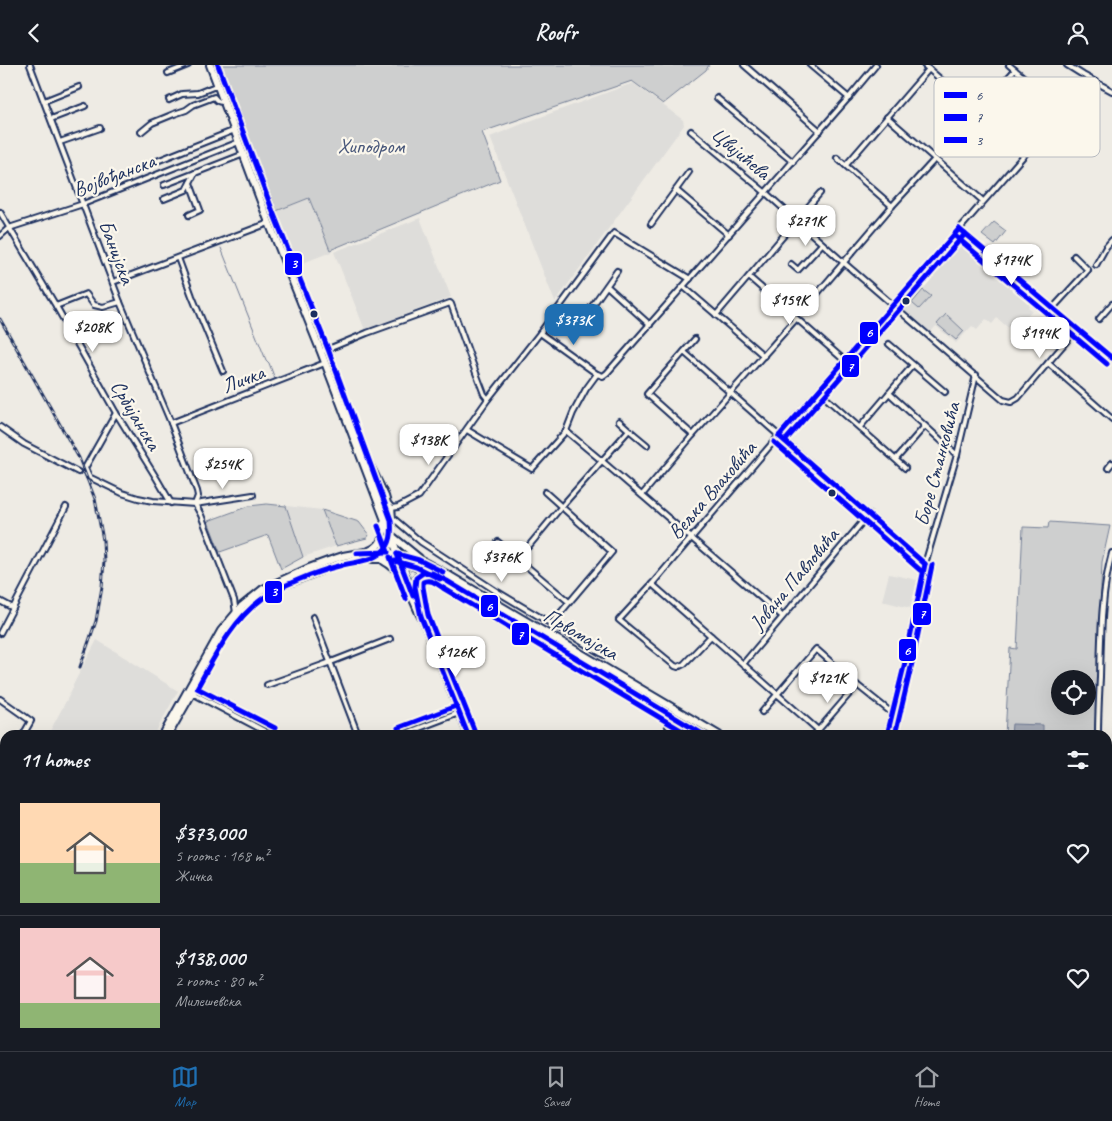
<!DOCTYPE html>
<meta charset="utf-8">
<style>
body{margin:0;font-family:Caveat,sans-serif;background:#20242c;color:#f1f3f6;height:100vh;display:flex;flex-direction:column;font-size:19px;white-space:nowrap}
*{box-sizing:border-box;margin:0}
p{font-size:16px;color:#9ea1a6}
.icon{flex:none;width:28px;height:28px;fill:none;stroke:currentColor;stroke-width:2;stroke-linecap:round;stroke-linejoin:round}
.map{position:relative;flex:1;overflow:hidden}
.sheet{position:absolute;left:0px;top:665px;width:1112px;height:321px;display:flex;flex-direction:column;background:#171b24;border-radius:15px 15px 0 0;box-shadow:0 5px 20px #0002}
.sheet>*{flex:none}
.buttons{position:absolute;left:1051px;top:605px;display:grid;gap:10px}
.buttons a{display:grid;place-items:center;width:45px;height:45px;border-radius:50%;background:#171b24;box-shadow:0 5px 20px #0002;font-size:25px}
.price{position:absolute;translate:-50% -42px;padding:0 11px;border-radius:10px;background:#fff;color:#222;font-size:16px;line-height:32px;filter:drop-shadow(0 1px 2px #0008)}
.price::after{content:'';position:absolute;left:50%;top:30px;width:15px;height:11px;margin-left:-8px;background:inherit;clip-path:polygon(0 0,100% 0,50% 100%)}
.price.active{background:#1f6fb2;color:#fff}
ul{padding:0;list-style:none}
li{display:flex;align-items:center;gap:15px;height:125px;padding:0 20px}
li+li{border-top:1px solid #363941}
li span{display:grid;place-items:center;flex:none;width:140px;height:100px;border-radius:0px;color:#555}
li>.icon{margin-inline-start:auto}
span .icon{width:60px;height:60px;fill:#fffc;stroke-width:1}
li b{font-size:21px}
h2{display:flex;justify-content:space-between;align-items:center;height:60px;padding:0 20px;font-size:21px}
header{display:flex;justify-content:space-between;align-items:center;height:65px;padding:0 20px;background:#171b24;font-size:22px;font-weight:700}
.dock{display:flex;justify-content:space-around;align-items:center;height:70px;border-top:1px solid #363941;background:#171b24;font-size:14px;color:#9ea1a6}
.dock a{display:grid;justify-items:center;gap:2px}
.dock .active{color:#1f6fb2}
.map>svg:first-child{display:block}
.built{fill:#deddda}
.green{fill:#cecfcf;stroke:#747f96;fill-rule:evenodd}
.water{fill:#a3a8b4;stroke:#6d7892}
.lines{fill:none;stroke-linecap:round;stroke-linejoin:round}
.stream{stroke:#6d7892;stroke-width:1}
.street-casing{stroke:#1b2f5e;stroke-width:8}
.secondary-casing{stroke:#1b2f5e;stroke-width:9}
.primary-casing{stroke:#1b2f5e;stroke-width:10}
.street{stroke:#fbf7ec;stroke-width:4}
.secondary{stroke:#fbf7ec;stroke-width:5.5}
.primary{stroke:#fbf7ec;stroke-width:6}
.rail-casing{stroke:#1b2f5e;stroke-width:3}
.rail{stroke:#fbf7ec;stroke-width:1;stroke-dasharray:4;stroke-linecap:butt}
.bus-1-casing{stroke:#fbf7ec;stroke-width:9}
.bus-2-casing{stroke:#fbf7ec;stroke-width:9}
.bus-3-casing{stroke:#fbf7ec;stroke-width:9}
.bus-1{stroke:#00f;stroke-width:5}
.bus-2{stroke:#00f;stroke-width:5}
.bus-3{stroke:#00f;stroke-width:5}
.bus-dot{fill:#1b2f5e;stroke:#fbf7ec;stroke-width:2}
.labels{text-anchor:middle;stroke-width:4.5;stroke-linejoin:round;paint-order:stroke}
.park-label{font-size:21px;fill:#48577a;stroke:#fbf7ec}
.street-label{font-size:21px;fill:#1b2f5e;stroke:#fbf7ec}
.key{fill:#fbf7ec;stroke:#b8bbc1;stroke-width:1}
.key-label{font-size:14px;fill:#1b2f5e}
.line-badge{stroke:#fbf7ec;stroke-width:2}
.badge-label{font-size:14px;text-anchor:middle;font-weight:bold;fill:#fff}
</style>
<header><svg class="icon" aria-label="back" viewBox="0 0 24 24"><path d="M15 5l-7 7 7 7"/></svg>Roofr<svg class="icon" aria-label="person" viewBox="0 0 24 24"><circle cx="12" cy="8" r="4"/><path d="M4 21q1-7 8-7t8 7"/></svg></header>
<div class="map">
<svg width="1112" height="986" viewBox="0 0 1112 986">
<rect width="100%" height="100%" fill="#eeebe4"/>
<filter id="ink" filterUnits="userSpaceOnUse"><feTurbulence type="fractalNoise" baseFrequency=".02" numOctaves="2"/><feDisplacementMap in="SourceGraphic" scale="10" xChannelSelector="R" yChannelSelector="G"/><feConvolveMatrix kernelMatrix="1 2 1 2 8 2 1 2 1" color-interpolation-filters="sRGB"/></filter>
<g filter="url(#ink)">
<g class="built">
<path d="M633,18L683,55L684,60L555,237L490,72L527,57Z"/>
<path d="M309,133L331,187L290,203L269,149Z"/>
<path d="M420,153L451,232L365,265L334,187Z"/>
<path d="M960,175L1032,237L1028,242L1032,245L1013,267L997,253L992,259L986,254L977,265L972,261L956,278L936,261L930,268L902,244V237L953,176Z"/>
<path d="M286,441L322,445L336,481L303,492Z"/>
<path d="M889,509L917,515L910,543L882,536Z"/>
<path d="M97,575L178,626L154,670H48L73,623V620Z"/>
<path d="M1112,647V779L1108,778V762L1111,730Z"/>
<path d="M677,658L696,670H646L668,661Z"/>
<path d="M5,755V797L0,794V765Z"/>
<path d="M708,981H781L783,986H696Z"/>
</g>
<g class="green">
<path d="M219,0H709L706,5L663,39L632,16L482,67L500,115L330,185L309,133L266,150L224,36L232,34Z"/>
<path d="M994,157L1006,166L995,180L982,170Z"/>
<path d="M923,225L931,231L919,244L912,238Z"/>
<path d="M946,249L964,266L956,275L937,259Z"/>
<path d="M267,439L286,441L303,492L281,504L268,470L220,487L208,456L249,441Z"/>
<path d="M322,445L359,457L369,470L367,473L336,481Z"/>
<path d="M1049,457L1110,461L1102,497L1095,670H1005L1010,583L1017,584L1023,462L1048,463ZM1060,614H1088V641H1060Z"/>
<path d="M0,894L5,896V943L0,953Z"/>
<path d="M786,981H898L894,986H788Z"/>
</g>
<path class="water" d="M1012,659L1043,660V670H1011Z"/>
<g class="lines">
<g class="stream">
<path d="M221,0L229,21"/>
<path d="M231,27L274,138"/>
<path d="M221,183L266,295L269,298L275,314"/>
</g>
<defs>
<g id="street">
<path d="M30,0L120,237L171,358L197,426L198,431L195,439"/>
<path d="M744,0L820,66"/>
<path d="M810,0L849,33"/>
<path d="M1009,0L1056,39"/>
<path d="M1067,0L1083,10L1112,26"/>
<path d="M168,8L188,0"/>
<path d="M717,33L793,97"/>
<path d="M169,35L182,29L198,28L218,20"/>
<path d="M44,36L79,22"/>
<path d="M887,52L983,136"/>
<path d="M51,54L85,41"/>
<path d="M691,66L766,128L843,197L1003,335L1011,337L1018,333L1077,264"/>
<path d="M141,67L152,58L174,49L186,45L193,40L214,32C217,36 219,38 224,36"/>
<path d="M955,72L1015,5"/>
<path d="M60,77L100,63"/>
<path d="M837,93L892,141"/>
<path d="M157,96L235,65"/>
<path d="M846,100L929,4"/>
<path d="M164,120L244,89"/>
<path d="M676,125L729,170"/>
<path d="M164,134L186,125L195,108"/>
<path d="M0,147L56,241L116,348L157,414L171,438"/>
<path d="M189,150L200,145L190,118"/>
<path d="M651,159L689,107"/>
<path d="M959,164L1112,293"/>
<path d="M0,171L9,163L83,139L239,77"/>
<path d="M178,193L192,231L223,306"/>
<path d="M791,199L798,205L822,179"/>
<path d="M1096,200L1106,182L1112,175"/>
<path d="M749,212L844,295"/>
<path d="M113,217L269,158"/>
<path d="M607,221L650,260"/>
<path d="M684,222L764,291"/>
<path d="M816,230L892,141L935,94"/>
<path d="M56,241L86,229L94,240L103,242L120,237"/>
<path d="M1053,243L1088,205L1074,191"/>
<path d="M716,250L820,128"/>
<path d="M1099,254L1112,239"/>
<path d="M578,261L617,206"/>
<path d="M540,268L597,309L603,311L607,308L851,30L876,0"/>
<path d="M889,279L945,327"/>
<path d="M321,287L367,268L450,238L451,239L476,308L484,329L488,334"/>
<path d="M684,287L925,499"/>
<path d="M1048,298L1112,354"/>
<path d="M818,326L905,403"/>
<path d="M889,328L957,390"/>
<path d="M116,348L85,403L89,412L122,428L138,433L153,436L195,439L253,430"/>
<path d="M619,356L629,365"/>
<path d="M171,358L325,298"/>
<path d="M0,362L24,379L78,407"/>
<path d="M860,362L913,300"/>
<path d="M467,365L532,404L566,366L573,348L586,324L597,309"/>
<path d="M566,366L602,396L782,551"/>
<path d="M693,370L647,329L695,274"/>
<path d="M896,394L925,361"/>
<path d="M363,398L367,397L370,398L386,431L388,438L392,443L393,453L421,477L496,526L604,590"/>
<path d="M1108,403L1112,398"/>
<path d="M545,427L612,487L551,559"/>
<path d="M642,430L693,370L796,254"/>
<path d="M195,439L201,450L234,535L236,548"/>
<path d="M392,443L398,442L419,431L488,334L540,268L614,168L690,214"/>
<path d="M498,477L569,537"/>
<path d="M518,494L562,441L629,365L647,380"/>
<path d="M652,519L818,665"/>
<path d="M0,536L13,543"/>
<path d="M313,552L358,670"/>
<path d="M0,568L66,442"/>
<path d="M711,571L684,599L678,602L675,601L619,555L652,519L775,375L1026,88L924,0"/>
<path d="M743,599L869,449"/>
<path d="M267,620L331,597L390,574"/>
<path d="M192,628L272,670"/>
<path d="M0,634L31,656L23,670"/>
<path d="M762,647L816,584L857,620L892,648"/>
<path d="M668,661L683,670"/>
<path d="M401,670L459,648"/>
<path d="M814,670L857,620"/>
<path d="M887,670L905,597L925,499L957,390L976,310"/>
<path d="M1098,670C1098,651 1099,631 1100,612C1101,570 1101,528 1112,488"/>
<path d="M1108,973L1112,967"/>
<path d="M268,981L277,986"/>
<path d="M364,981L365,986"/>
<path d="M968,981L974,986"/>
<path d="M48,986L50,981"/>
<path d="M91,986L94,981"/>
<path d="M152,986L154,981"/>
<path d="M294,986L297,981"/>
<path d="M903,986L907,981"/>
<path d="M1098,986L1101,981"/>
</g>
<g id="secondary">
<path d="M400,496L411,524"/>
<path d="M420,549L468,670"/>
<path d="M1108,859L1112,853"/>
<path d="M586,981L588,986"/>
<path d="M1002,986L1005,981"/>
</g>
<g id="primary">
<path d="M210,0L266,150L321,287L399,492"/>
<path d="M392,471L419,493"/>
<path d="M369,486C382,481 384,471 384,458"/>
<path d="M384,496C405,507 411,532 421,552"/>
<path d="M418,539L415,522L416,513L423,508H430"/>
<path d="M163,670L221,566L242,541L263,524L309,503L328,496L343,491L365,487H385L406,491L422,496L450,511L719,670"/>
<path d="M168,670L226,569L245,546L255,537L270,527L279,522L330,502L340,498L359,494H384L400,496L432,508L704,670"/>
<path d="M1108,788L1112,789"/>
<path d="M1108,795L1112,796"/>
<path d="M0,966L5,957"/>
<path d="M0,977L5,967"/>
</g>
</defs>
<use href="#street" class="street-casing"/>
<use href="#secondary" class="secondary-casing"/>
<use href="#primary" class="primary-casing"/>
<use href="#street" class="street"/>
<use href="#secondary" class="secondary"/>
<use href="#primary" class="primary"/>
<defs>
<g id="rail">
<path d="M0,254L79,393L95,434L103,475L104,496L102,522L96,556L80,602"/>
<path d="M0,741L5,732"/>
</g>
</defs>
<use href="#rail" class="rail-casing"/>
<use href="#rail" class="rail"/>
<defs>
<g id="bus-1">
<path d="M959,164L1112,293"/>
<path d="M779,371L959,164"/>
<path d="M779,371L925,499"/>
<path d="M397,489L419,495L443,507"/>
<path d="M397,489L413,531"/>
<path d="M468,670L421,552L415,522L416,513L423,508H432L447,516L704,670"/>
<path d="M887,670L905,597L925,499"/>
</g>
<g id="bus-2">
<path d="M954,170L1107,299"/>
<path d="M785,376L965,169"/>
<path d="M774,377L920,505"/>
<path d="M390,492L406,534"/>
<path d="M395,496L416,502L440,514"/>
<path d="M475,667L428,550L423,522V517C430,513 437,519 443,523L689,670"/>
<path d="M895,670L912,598L932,500"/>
</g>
<g id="bus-3">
<path d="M218,0L273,147L328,284L391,455C392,467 392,479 382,487C371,497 353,497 339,501C318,506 279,521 262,534C232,556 215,591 197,623L275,663"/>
<path d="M357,488L388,487L378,461"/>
<path d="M398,663L456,641"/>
</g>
</defs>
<use href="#bus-1" class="bus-1-casing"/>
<use href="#bus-2" class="bus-2-casing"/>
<use href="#bus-3" class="bus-3-casing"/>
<use href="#bus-1" class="bus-1"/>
<use href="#bus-2" class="bus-2"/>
<use href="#bus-3" class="bus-3"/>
</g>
</g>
<g class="bus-dot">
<circle cx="906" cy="236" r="4.5"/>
<circle cx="314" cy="249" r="4.5"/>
<circle cx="832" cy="428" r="4.5"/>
</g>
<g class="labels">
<g class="park-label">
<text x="371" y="88">Хиподром</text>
</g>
<g class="street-label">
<text transform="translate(741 88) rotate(40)" y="7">Цвијићева</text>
<text transform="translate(114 110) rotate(-21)" y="7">Војвођанска</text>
<text transform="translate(117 187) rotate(69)" y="7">Банијска</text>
<text transform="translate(243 314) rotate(-21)" y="7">Личка</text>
<text transform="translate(136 350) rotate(59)" y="7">Србијанска</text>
<text transform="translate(937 399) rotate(-75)" y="7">Боре Станковића</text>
<text transform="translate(712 425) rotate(-49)" y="7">Вељка Влаховића</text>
<text transform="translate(794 514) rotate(-50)" y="7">Јована Павловића</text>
<text transform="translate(581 569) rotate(30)" y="7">Првомајска</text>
</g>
</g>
<rect x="934" y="12" width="166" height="80" rx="8" class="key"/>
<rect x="944" y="27" width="23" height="6" fill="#00f"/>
<rect x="944" y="49" width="23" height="7" fill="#00f"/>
<rect x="944" y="72" width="23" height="6" fill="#00f"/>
<g class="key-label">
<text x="976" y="35">6</text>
<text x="976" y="57">7</text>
<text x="976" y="80">3</text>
</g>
<g class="line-badge">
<rect x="284" y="187" width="19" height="24" rx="5" fill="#00f"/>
<rect x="859" y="256" width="20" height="24" rx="5" fill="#00f"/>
<rect x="841" y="289" width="19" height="24" rx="5" fill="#00f"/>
<rect x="264" y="515" width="19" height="24" rx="5" fill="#00f"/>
<rect x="480" y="529" width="19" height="24" rx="5" fill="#00f"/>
<rect x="912" y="537" width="20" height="24" rx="5" fill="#00f"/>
<rect x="511" y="557" width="19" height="24" rx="5" fill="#00f"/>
<rect x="898" y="573" width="19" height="24" rx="5" fill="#00f"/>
</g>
<g class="badge-label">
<text x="294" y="203">3</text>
<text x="869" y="272">6</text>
<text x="850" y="306">7</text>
<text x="274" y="531">3</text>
<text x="489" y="546">6</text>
<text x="922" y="553">7</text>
<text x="520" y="574">7</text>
<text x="907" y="590">6</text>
</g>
</svg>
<div class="buttons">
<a><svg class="icon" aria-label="locate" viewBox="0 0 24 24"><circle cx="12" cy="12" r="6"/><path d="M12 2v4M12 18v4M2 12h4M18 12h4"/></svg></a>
</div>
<b class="price" style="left:806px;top:182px">$271K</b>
<b class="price" style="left:1012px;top:221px">$174K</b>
<b class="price" style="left:790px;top:261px">$159K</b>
<b class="price active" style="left:574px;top:281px">$373K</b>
<b class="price" style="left:93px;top:288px">$208K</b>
<b class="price" style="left:1040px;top:294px">$194K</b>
<b class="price" style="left:429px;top:401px">$138K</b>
<b class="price" style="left:223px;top:425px">$254K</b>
<b class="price" style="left:502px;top:518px">$376K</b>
<b class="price" style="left:456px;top:613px">$126K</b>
<b class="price" style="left:828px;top:639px">$121K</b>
<section class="sheet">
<h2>11 homes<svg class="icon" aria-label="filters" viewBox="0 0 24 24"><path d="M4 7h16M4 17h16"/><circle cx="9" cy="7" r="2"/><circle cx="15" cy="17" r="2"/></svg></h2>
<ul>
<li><span style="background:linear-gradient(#ffd9b3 60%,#8fb573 0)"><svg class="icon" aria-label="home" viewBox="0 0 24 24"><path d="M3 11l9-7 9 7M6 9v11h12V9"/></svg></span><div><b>$373,000</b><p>5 rooms · 168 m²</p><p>Жичка</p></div><svg class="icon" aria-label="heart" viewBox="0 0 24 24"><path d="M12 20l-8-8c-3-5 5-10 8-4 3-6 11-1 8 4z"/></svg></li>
<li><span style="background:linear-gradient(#f6c9c9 75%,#8fb573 0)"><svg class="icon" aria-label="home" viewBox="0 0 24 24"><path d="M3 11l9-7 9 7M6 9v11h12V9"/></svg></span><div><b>$138,000</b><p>2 rooms · 80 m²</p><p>Милешевска</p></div><svg class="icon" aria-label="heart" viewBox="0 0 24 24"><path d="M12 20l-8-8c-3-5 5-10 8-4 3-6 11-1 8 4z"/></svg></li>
</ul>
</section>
</div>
<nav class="dock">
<a class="active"><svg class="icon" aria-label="map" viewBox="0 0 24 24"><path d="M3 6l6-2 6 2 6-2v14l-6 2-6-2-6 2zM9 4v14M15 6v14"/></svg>Map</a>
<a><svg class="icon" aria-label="saved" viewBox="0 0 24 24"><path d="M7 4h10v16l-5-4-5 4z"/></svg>Saved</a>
<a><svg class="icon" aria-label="home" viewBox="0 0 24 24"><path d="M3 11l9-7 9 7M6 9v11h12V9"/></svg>Home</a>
</nav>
